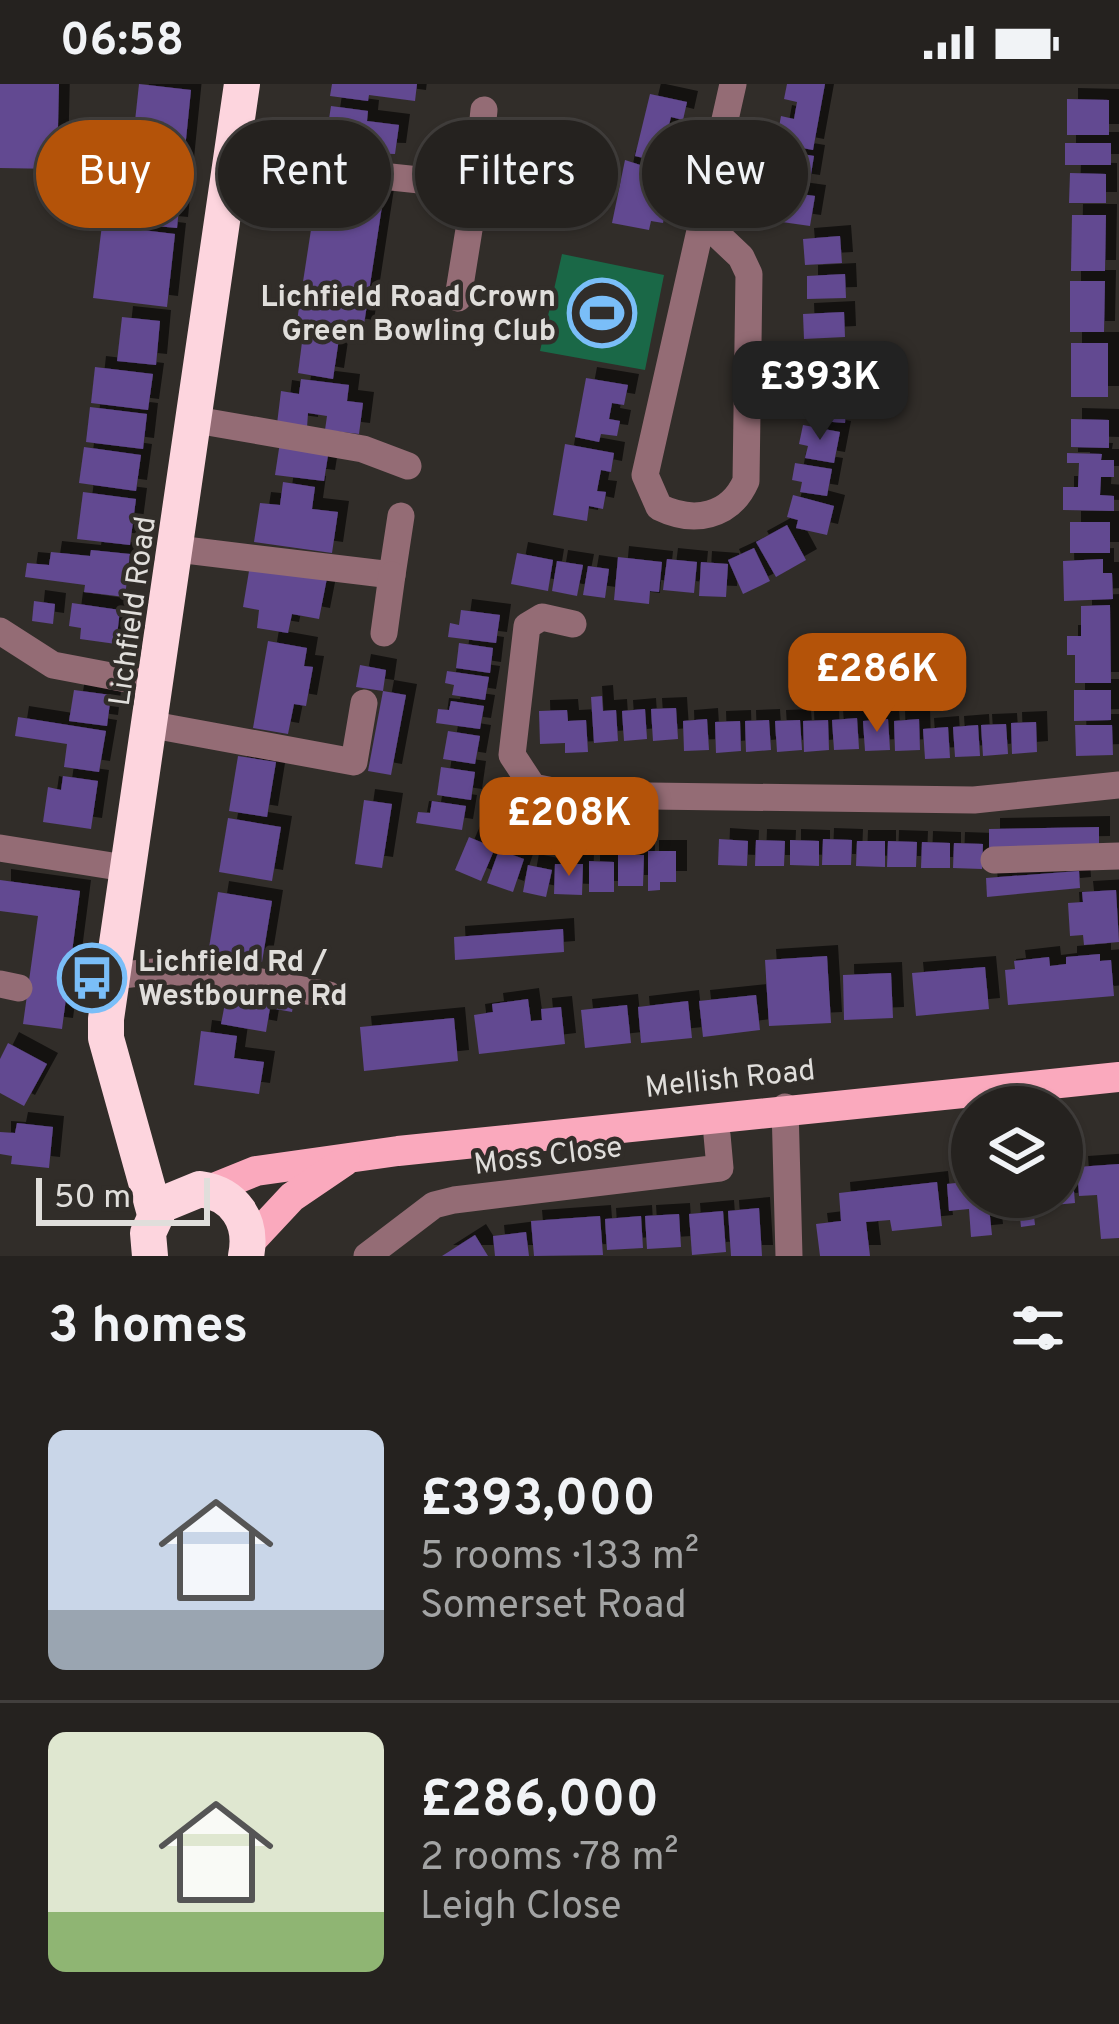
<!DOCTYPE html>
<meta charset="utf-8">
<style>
body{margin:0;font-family:Overpass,sans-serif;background:#2d2a28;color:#f1f3f6;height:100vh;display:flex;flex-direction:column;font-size:45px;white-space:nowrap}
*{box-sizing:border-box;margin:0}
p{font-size:39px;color:#a3a4a4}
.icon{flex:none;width:66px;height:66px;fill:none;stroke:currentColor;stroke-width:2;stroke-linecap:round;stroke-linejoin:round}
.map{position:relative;height:1172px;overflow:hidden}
.side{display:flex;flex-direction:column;background:#25221f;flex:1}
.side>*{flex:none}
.hud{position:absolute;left:36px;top:36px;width:1047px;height:108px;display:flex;gap:24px}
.fabs{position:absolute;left:951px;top:1002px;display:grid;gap:24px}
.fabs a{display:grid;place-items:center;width:132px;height:132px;border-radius:50%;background:#25221f;box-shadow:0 3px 9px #0004,0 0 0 3px #423f3d;font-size:60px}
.scale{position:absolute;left:36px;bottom:30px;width:174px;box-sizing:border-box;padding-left:12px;border:6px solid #e0dedb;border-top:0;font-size:33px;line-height:42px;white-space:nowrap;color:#e0dedb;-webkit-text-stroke:9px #312d29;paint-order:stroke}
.price{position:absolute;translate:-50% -102px;padding:0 27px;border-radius:24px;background:#b45309;color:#fff;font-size:39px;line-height:78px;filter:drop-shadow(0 3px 6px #0008)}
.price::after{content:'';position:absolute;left:50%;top:72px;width:36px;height:27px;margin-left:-18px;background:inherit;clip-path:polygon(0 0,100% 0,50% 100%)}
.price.current{background:#222;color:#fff}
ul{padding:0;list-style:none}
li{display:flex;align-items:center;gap:36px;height:300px;padding:0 48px}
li+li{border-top:3px solid #423f3d}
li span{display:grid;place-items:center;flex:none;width:336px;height:240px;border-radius:18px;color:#555}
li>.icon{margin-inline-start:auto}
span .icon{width:144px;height:144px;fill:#fffc;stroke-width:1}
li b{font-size:51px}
h2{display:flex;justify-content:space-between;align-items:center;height:144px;padding:0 48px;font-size:51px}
.tag{padding:0 42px;border-radius:54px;background:#25221f;box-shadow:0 3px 9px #0004,0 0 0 3px #423f3d;font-size:42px;line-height:108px}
.tag.current{background:#b45309;color:#fff}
.status{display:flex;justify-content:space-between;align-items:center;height:84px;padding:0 60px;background:#25221f;direction:ltr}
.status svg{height:33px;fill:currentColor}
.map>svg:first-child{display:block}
.green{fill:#1a6847}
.building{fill:#624891;filter:url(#shadow)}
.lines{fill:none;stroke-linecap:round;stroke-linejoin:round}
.minor{stroke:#946c75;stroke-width:27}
.major{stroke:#faa9bd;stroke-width:30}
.highway{stroke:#fdd5de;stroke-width:36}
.labels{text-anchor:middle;stroke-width:9;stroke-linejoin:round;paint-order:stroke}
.poi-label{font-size:30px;font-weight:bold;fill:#e0dedb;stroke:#312d29;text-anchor:end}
.street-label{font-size:30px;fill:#e0dedb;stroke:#312d29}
</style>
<div class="status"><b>06:58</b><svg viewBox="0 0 49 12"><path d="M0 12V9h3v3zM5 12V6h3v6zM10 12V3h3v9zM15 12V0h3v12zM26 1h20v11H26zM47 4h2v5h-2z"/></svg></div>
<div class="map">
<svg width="1119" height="1172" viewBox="0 0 1119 1172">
<defs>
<filter id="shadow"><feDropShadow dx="11" dy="-11" stdDeviation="0" flood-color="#0009"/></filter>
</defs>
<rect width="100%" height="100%" fill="#312d29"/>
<path class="green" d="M562,170L664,191L645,286L540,267Z"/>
<g class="building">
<path d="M0,0H59L57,85L0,84Z"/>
<path d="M139,0L191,6L177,144L124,139Z"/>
<path d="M332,0H417L415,17L369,11L368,17L330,12Z"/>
<path d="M787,0H825L813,66L776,59L781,32L794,35L797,18L784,15Z"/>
<path d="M650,10L687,18L683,36L671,33L666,53L681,57L678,71L666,68L664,79L635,72Z"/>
<path d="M1067,15L1109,16V51H1067Z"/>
<path d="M331,22L368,27L367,37L399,41L395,70L324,68Z"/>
<rect x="1065" y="59" width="46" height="22"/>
<path d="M773,65L814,72L809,102L768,96Z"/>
<path d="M625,76L671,91L668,106L658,104L655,122L666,124L663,139L651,137L649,146L612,139Z"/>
<path d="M320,87L386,96L363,247L297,237Z"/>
<path d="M1070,89L1106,90V119H1069Z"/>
<path d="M779,107L815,112L810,142L775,137Z"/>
<path d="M1072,131H1106L1105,187H1071Z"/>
<path d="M102,141L175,150L167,223L93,214Z"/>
<path d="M840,152L842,179L805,181L803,155Z"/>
<path d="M845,190L846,214L807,215V192Z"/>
<path d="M1070,197H1105L1104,248H1070Z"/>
<path d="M844,228L845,253L804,255L803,230Z"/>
<path d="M122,233L160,237L156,281L117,277Z"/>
<path d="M304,243L340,248L333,295L298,289Z"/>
<rect x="1071" y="259" width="37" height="54"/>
<path d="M848,270L849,300L815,301L814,290H805L804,272Z"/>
<path d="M95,283L153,290L148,326L91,319Z"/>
<path d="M586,294L628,301L624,321L612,319L609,335L620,337L617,352L601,350L599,358L575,353Z"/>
<path d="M301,295L349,301L347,317L363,319L359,350L325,346L327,332L308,329L307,344L277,340L281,307L299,310Z"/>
<path d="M805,307L847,310L845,339L809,336L810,327H804Z"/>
<path d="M90,323L147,330L143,365L86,358Z"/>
<path d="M1071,335L1109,336V364L1071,363Z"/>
<path d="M803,341L840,348L834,379L805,374L808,362L799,360Z"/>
<path d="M280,358L329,365L324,397L275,391Z"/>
<path d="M565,360L614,369L611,388L601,386L597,407L606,408L603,425L589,422L587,437L553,431Z"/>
<path d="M84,363L141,371L136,407L79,399Z"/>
<path d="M1067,369L1102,370L1101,376H1114V393H1101L1100,411L1114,412V427L1063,426V403H1078L1079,379H1067Z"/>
<path d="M795,379L832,385L827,412L800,408L802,398L792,396Z"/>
<path d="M283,398L315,403L312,425L338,428L332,469L254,458L260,419L280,421Z"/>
<path d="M83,408L136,415L130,461L77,455Z"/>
<path d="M793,411L834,422L827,451L796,444L798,436L787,433Z"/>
<rect x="1070" y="438" width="40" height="31"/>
<path d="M787,441L806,476L776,493L756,458Z"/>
<path d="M754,464L770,497L743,510L728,476Z"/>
<path d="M91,466L130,470L125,513L84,508L85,501L25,493L27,479L49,481L51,468L90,472Z"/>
<path d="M517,469L553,476L548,507L511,500Z"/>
<path d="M618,473L662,478L659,508L650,507L649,520L614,516Z"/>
<path d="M667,475L697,478L694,509L663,506Z"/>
<path d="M1103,475V489H1112L1113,515L1064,517L1063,477Z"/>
<path d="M557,477L583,481L577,512L552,507Z"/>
<path d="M701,478L728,480L726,513L699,512Z"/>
<path d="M250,481L327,494L319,535L292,530L288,549L257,544L259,526L243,523Z"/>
<path d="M588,482L609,485L605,514L583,511Z"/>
<path d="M34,517L55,520L53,540L32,537Z"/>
<path d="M72,519L120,526L116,560L80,555L81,544L69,542Z"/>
<path d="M1110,521L1111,599H1075V571H1067V552H1081V522Z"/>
<path d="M461,526L500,531L496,559L448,553L450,539L459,541Z"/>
<path d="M268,557L307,564L304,582L313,583L306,622L294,620L288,650L253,644Z"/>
<path d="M459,559L493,564L490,589L456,584Z"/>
<path d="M360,581L386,586L383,607L406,611L391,691L368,687L383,607L356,603Z"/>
<path d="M447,587L489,593L485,616L452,611L454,601L445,599Z"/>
<path d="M74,606L111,611L107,642L69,637Z"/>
<path d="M1074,606H1111V636L1074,637Z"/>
<path d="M602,612L603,627L616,626L618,657L594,659L591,613Z"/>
<path d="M451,617L484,622L480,645L436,639L438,625L449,626Z"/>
<path d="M676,624L678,655L653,657L651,625Z"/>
<path d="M645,625L647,655L624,657L622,627Z"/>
<path d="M567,626L568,637L586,636L588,668L565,669V659L540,660L539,627Z"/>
<path d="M18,633L106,647L99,688L64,683L67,660L15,652Z"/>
<path d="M857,634L859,665L834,666L832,636Z"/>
<path d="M707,635L709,666L684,667L683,637Z"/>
<path d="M888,635L890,666L865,667L863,637Z"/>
<path d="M919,635L920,666L895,667L894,637Z"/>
<path d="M769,636L771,666L746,668L745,637Z"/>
<path d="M800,636L802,666L777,668L775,637Z"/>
<path d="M828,636L829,666L804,668L803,637Z"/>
<path d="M740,637L741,667L716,669L715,638Z"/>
<path d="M1036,638L1037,668L1012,670L1011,639Z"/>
<path d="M1006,640L1008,670L983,672L981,641Z"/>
<path d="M978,641L980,672L955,673L953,643Z"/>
<path d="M1075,641H1112L1113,671L1076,672Z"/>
<path d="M948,643L950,674L925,675L923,645Z"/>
<path d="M448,647L480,652L475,680L443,675Z"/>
<path d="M238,672L276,678L267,733L229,727Z"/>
<path d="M441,683L475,688L471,716L437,711Z"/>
<path d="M63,692L98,697L91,745L43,738L48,703L61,706Z"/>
<path d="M364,716L392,720L382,784L355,780Z"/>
<path d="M432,717L466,722L462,746L416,739L418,728L430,729Z"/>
<path d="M228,734L281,743L272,797L219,788Z"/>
<path d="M1099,743V763L989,765V745Z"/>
<path d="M469,753L495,764L481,797L455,786Z"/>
<path d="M719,755L748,757L747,782L718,781Z"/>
<path d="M823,755L852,756L851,781H822Z"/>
<path d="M756,756L785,757L784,782H755Z"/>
<path d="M790,756L819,757V782L790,781Z"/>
<path d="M857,757H885V783L856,782Z"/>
<path d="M888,757L917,758L916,783H887Z"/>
<path d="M922,758L950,759V784H921Z"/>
<path d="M954,759L983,760L982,785L953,784Z"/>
<path d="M499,766L524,775L513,808L487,799Z"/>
<path d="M648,767H676V798H660V806L648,807Z"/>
<path d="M618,771H644L643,802H618Z"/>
<path d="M589,777L614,778V808H589Z"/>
<path d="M555,780H583L582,811L554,810Z"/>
<path d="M528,781L552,786L546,813L523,808Z"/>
<path d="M1079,787L1080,804L987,813L986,794Z"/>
<path d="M0,796L80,807L62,945L23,940L38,832L0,827Z"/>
<path d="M1116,806L1119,858L1084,861L1083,851L1070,852L1068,819L1083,818L1082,808Z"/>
<path d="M218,808L272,817L262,878L208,870Z"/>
<path d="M563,845L564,868L455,876L454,853Z"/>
<path d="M1100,870V877L1111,876L1114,912L1008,921L1005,886L1015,885L1014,877L1049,873L1050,882L1066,880V873Z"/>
<path d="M827,872L831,939L769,942L765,876Z"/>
<path d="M985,883L989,925L916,932L912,889Z"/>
<path d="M891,889L893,934L844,936L843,891Z"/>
<path d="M213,891L296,905L292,928L270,924L266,948L221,940L225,919L208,916Z"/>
<path d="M756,911L760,946L703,953L699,917Z"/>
<path d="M528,915L531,937L542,936L541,925L561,923L565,960L479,970L474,931L493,928L492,920Z"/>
<path d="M688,917L692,954L641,959L638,923Z"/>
<path d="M627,921L631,959L585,964L581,926Z"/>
<path d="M454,934L458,977L364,987L360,943Z"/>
<path d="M201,947L237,952L234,974L264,978L259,1010L194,1001Z"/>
<path d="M8,959L47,980L24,1022L0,1009V975Z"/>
<path d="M17,1039L53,1043L49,1084L11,1080L12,1072L0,1070V1048L15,1049Z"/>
<path d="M1119,1080V1154L1101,1155L1097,1111L1079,1112L1077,1083Z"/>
<path d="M1072,1083L1075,1119L1033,1123L1035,1141L1021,1143L1018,1113H1062V1084Z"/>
<path d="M972,1097V1113H1013L1014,1121L989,1123L992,1151L971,1153L969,1125L949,1127L947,1100Z"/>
<path d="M937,1098L942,1142L892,1147L890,1136L866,1138L870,1172H820L816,1140L841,1137L839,1109Z"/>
<path d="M759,1124L762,1172H731L728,1127Z"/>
<path d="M723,1127L726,1168L692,1171L689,1130Z"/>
<path d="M679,1130L681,1163L647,1165L645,1132Z"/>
<path d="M600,1132L603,1171L534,1172L531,1137Z"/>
<path d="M641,1132L643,1164L607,1166L605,1135Z"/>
<path d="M526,1148L529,1172H495L493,1152Z"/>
<path d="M475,1151L488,1172H442Z"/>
</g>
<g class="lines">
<g class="minor">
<path d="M230,76L476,102L458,214"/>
<path d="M476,102L484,26"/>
<path d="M703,137L741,173L749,190L746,397C730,433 694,440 659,423L645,391L733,0"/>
<path d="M196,336L363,365L408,382"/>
<path d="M177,465L392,491L401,432"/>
<path d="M573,540L542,533L527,542L512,671L533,703L573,711L974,716L1119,701"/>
<path d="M0,547L53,581L158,601"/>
<path d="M384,549L392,491"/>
<path d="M153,641L354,678L364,619"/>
<path d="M0,764L131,785"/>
<path d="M994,776L1119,772"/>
<path d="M113,893C185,878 258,898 329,911"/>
<path d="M0,900L19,904"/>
<path d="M785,1023L789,1172"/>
<path d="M367,1172L434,1121L454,1116L720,1084L717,1051"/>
</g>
<g class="major">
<path d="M209,1106L256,1087L398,1067L1119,993"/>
<path d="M249,1159L292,1113L345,1077"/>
</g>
<g class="highway">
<path d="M155,1130L106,954V935L242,0"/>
<path d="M150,1172L148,1149L161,1121L200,1105C235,1110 253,1137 246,1172"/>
</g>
</g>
<defs>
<symbol id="stadium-ring" viewBox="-11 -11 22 22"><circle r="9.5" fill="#312d29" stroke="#7abef8" stroke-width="1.5"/><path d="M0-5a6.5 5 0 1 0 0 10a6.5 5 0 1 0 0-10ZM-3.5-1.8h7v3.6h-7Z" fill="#7abef8"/></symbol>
<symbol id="bus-ring" viewBox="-11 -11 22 22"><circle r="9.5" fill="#312d29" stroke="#7abef8" stroke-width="1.5"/><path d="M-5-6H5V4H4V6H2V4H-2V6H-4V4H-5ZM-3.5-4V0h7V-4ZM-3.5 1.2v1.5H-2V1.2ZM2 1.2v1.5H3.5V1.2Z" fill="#7abef8"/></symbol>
</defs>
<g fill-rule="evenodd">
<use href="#stadium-ring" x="564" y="191" width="76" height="76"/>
<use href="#bus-ring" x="54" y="856" width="76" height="76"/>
</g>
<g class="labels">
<g class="poi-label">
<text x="556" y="222">Lichfield Road Crown<tspan x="556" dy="34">Green Bowling Club</tspan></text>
<text x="138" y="887" text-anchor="start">Lichfield Rd /<tspan x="138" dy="34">Westbourne Rd</tspan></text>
</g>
<g class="street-label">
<text transform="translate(132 527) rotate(-82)" y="10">Lichfield Road</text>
<text transform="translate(730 994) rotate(-6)" y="10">Mellish Road</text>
<text transform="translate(548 1071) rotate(-7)" y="10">Moss Close</text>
</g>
</g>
</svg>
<div class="fabs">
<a><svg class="icon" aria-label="layers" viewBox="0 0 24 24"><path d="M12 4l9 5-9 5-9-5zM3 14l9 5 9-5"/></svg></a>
</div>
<div class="scale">50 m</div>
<b class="price current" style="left:820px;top:359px">£393K</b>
<b class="price" style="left:877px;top:651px">£286K</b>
<b class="price" style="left:569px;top:795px">£208K</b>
<div class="hud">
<a class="tag current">Buy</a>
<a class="tag">Rent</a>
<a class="tag">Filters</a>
<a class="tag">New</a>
</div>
</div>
<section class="side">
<h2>3 homes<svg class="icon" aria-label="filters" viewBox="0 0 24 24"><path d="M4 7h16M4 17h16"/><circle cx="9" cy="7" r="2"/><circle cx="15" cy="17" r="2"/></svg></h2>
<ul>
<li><span style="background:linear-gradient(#c9d6e8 75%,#9aa5b1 0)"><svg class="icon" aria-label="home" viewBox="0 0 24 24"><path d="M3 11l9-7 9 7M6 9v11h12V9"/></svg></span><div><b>£393,000</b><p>5 rooms · 133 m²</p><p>Somerset Road</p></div></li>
<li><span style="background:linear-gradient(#dfe7d0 75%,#8fb573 0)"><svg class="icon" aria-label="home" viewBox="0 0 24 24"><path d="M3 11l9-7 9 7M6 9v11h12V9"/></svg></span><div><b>£286,000</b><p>2 rooms · 78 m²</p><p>Leigh Close</p></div></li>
</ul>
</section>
